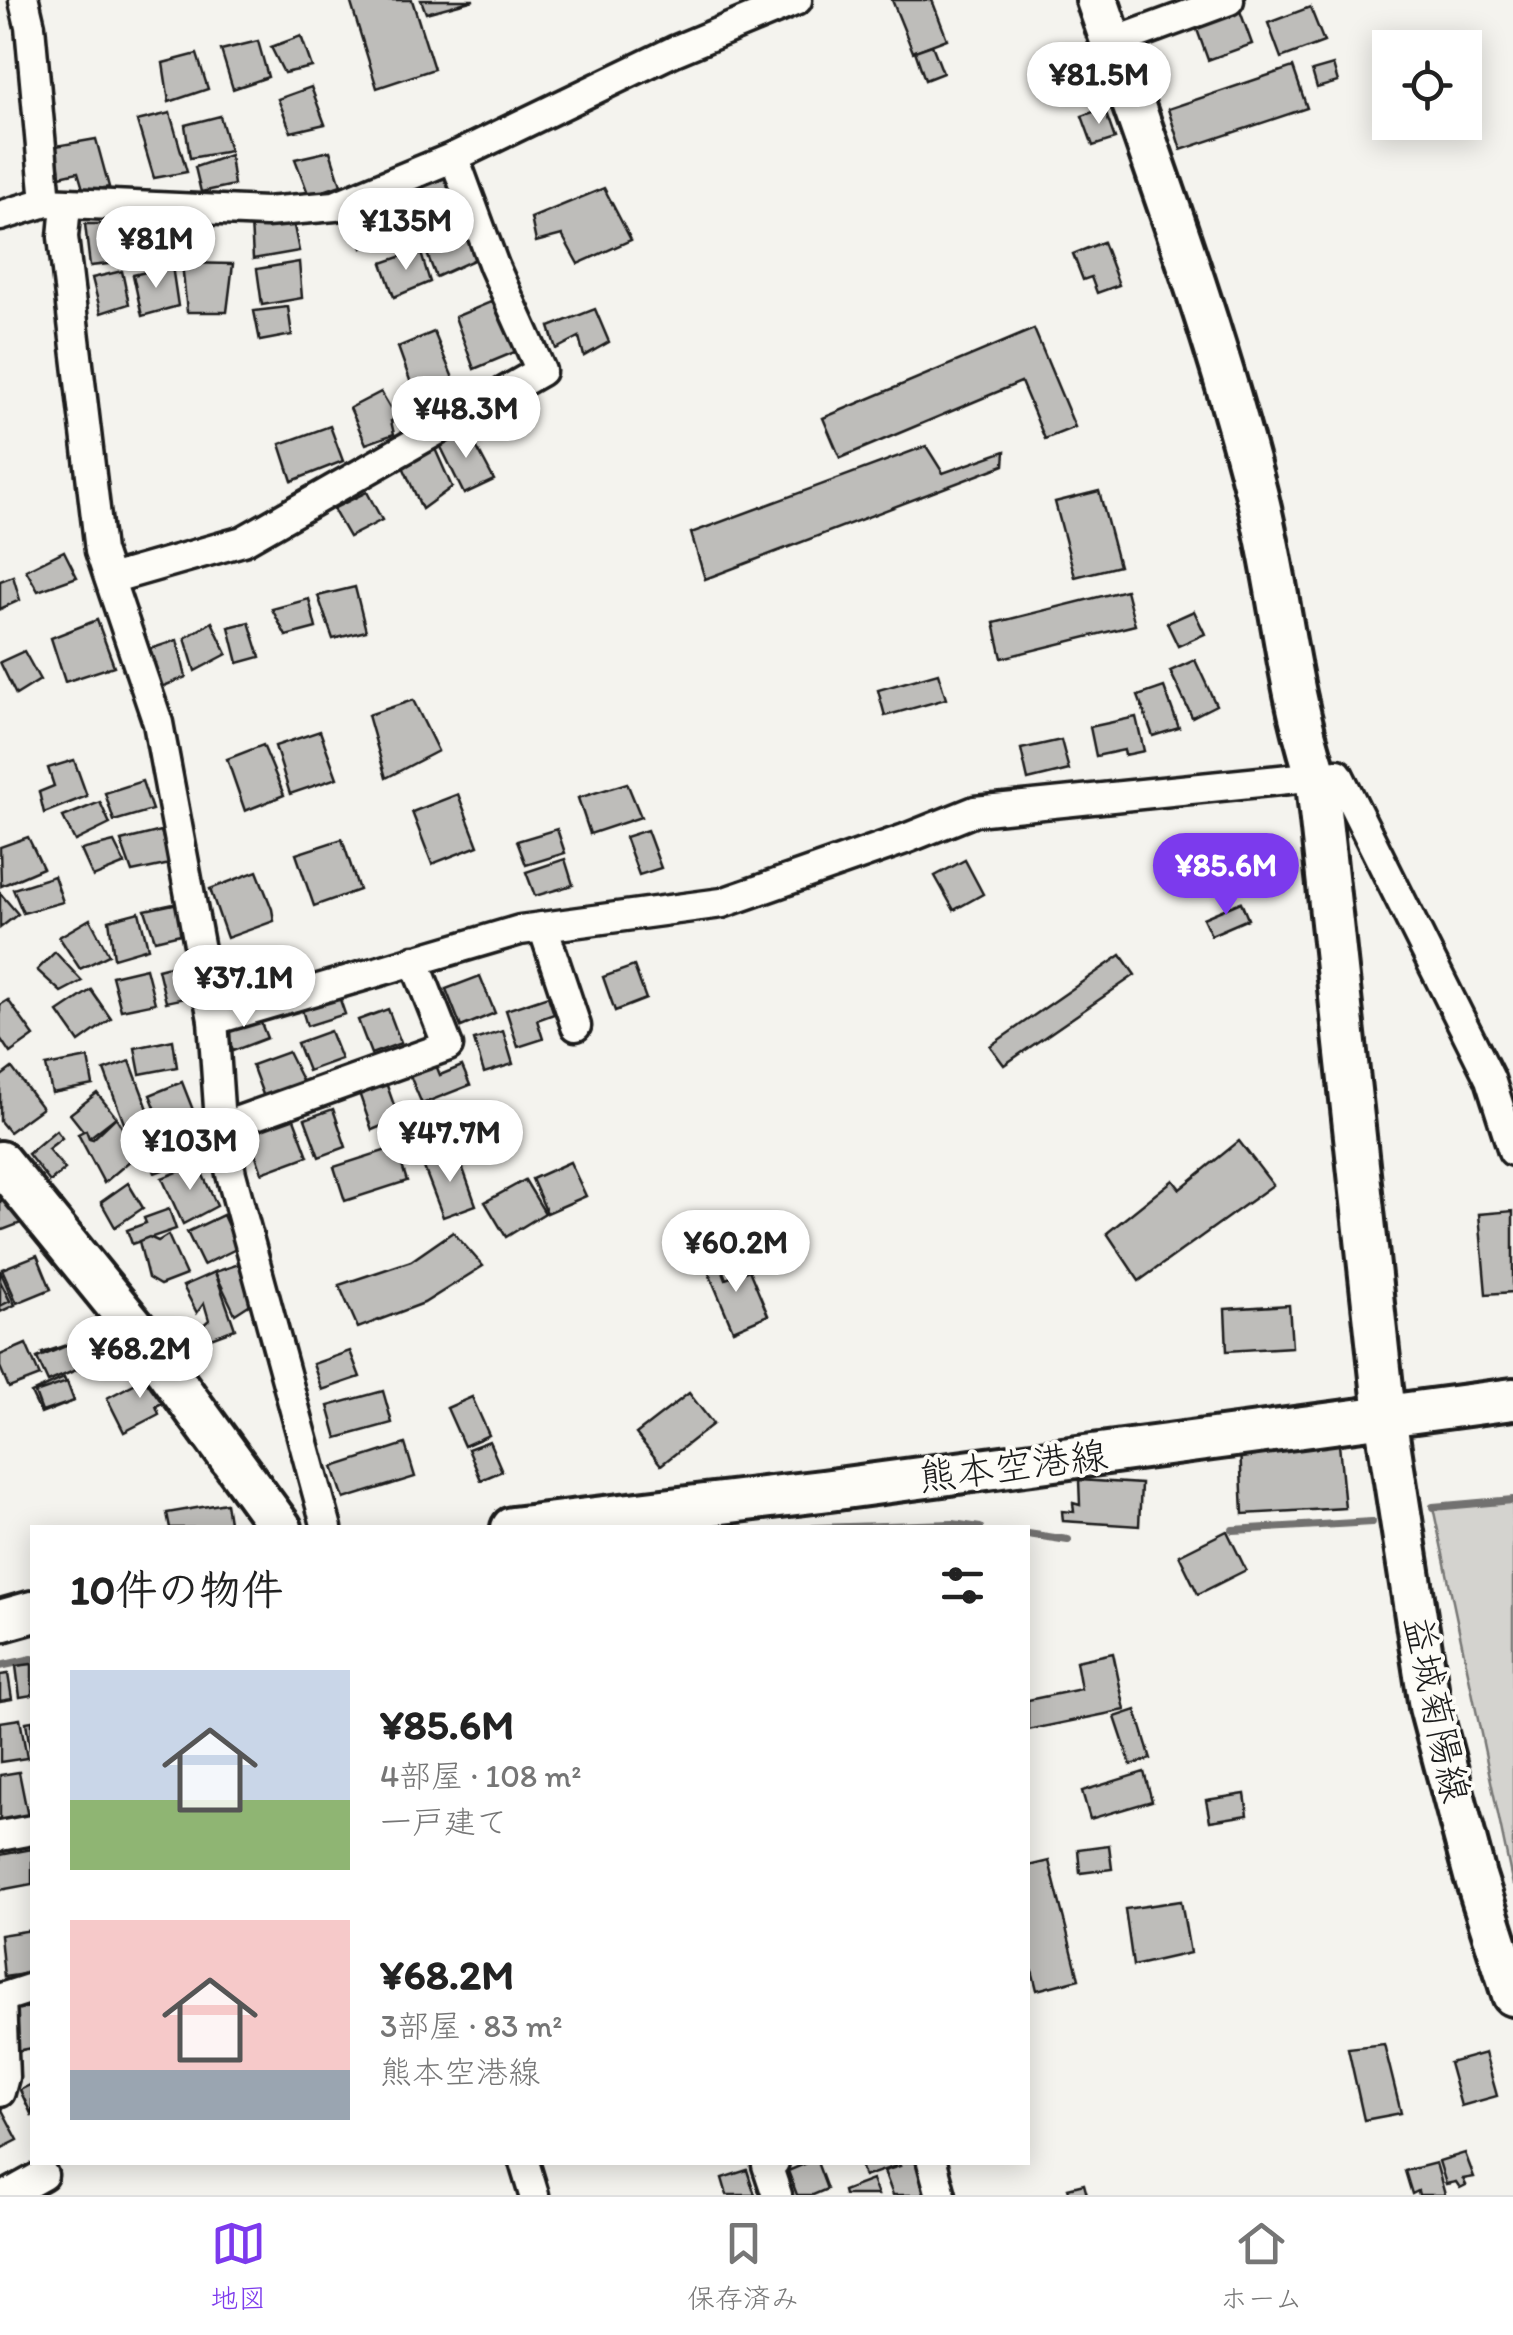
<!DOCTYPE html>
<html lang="ja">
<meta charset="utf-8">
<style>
body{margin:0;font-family:Itim,"Klee One",sans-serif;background:#f6f6f6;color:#222;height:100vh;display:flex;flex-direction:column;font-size:38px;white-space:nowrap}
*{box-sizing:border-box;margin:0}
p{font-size:32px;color:#767676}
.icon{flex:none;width:55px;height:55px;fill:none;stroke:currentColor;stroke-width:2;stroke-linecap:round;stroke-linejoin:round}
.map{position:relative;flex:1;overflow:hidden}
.panel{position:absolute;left:30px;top:1525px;width:1000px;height:640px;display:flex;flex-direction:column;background:#fff;border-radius:0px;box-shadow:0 5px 25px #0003}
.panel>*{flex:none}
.controls{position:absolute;left:1372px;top:30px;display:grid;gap:20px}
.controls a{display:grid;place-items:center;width:110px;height:110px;border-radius:0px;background:#fff;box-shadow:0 5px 25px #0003;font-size:50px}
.price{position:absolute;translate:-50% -85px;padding:0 22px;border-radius:35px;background:#fff;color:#222;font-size:32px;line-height:65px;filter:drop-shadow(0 2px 5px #0008)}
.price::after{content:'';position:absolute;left:50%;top:60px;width:30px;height:22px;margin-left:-15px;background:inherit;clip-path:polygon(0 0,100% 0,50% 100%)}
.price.selected{background:#7c3aed;color:#fff}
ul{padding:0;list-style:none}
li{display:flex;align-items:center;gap:30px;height:250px;padding:0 40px}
li span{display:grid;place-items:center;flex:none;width:280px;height:200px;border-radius:0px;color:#555}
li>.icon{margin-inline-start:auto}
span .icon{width:120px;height:120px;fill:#fffc;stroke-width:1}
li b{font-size:42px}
h2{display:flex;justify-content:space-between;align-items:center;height:120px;padding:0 40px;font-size:42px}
.menu{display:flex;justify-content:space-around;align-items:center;height:140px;border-top:2px solid #e0e0e0;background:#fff;font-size:28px;color:#767676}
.menu a{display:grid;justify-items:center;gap:5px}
.menu .selected{color:#7c3aed}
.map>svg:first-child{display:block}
.green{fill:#d4d3cf;stroke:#787876;stroke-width:2.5}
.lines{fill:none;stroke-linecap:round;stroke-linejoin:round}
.stream{stroke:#72716f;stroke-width:8}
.building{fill:#bebdba;stroke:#1c1c1c;stroke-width:2.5}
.street-casing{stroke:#1c1c1c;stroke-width:35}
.secondary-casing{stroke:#1c1c1c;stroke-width:48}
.street{stroke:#fdfcf7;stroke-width:28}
.secondary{stroke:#fdfcf7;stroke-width:40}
.labels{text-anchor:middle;stroke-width:8;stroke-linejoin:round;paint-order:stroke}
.street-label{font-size:38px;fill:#1c1c1c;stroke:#fdfcf7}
</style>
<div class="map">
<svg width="1513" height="2195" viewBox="0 0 1513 2195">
<rect width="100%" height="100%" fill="#f4f3ee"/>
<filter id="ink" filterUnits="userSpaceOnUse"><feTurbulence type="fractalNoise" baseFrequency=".01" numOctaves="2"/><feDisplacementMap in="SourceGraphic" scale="20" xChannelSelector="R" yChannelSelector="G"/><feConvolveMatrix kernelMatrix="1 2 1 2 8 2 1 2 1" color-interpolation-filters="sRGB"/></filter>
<g filter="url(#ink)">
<path class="green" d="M1513,1498V1885L1433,1507Z"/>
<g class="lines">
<g class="stream">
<path d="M1433,1507L1513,1500"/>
<path d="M814,1528L953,1524L980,1528"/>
<path d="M1233,1530L1372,1522"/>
<path d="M1028,1534L1068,1540"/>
<path d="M0,1666L32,1659"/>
</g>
</g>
<g class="building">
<path d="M350,0H412L434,69L377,88Z"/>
<path d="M421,0H474L426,13Z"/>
<path d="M892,0H932L947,39L913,52Z"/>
<path d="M1310,7L1324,42L1281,58L1268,23Z"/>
<path d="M1239,8L1252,44L1208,60L1195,24Z"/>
<path d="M301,36L312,67L284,73L271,47Z"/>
<path d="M258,41L268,77L233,89L221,50Z"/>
<path d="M932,45L943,73L925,80L915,51Z"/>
<path d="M197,54L208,89L169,102L163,63Z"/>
<path d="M1333,65L1338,82L1317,88L1312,71Z"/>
<path d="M1293,67L1307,108L1181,150L1168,109Z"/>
<path d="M311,87L325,124L291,132L278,99Z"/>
<path d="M1104,108L1115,139L1093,146L1082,116Z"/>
<path d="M170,113L187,172L154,178L137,121Z"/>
<path d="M220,116L230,151L190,158L185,125Z"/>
<path d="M96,139L109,187L84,192L78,172L60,176L56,146Z"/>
<path d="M330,151L341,185L309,196L295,159Z"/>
<path d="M230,155L234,185L201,192L195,167Z"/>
<path d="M446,168L478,258L436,277L401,185Z"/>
<path d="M604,188L631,240L578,264L562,235L536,242L531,218Z"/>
<path d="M388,194L401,233L362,248L349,209Z"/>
<path d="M292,216L299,251L253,259L251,222Z"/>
<path d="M161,222L166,262L131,264L128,224Z"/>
<path d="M85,224H128L125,262L90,266Z"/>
<path d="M1103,242L1119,285L1097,293L1091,277L1083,280L1073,254Z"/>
<path d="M420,250L430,282L394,297L382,263Z"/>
<path d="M299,262L302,298L262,305L257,269Z"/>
<path d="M182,263L233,264L227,312H187Z"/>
<path d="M172,266L178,306L142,316L133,275Z"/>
<path d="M122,271L129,304L101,313L92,278Z"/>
<path d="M493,301L517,351L474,369L455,317Z"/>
<path d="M288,307L292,335L260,341L254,311Z"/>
<path d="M595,309L609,342L584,356L579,337L556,349L549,327Z"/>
<path d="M1034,329L1075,427L1045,439L1021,382L840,458L823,418Z"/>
<path d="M434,332L455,383L417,400L398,347Z"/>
<path d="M381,392L397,419L391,421L394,434L366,444L350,408Z"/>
<path d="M330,426L343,461L292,481L280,444Z"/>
<path d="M466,427L494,480L464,494L438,441Z"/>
<path d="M432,442L452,487L422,509L401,462Z"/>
<path d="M926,446L943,473L1005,451L1004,465L705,579L691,533Z"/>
<path d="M1099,491L1119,566L1075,577L1055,502Z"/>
<path d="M367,492L382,520L349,537L333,509Z"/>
<path d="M64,551L77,577L38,591L26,570Z"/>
<path d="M13,576L20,600L0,609V581Z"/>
<path d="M355,587L366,631L333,639L318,596Z"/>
<path d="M1126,590L1135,625L1002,658L994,623Z"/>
<path d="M309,599L316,628L286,636L272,609Z"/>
<path d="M1194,611L1205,634L1178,646L1167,623Z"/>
<path d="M97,620L114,666L65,682L51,638Z"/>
<path d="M212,622L227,654L195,671L185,638Z"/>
<path d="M249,622L260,657L238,663L229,627Z"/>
<path d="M177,640L186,677L154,690L141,652Z"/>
<path d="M24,651L40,680L16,695L0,662Z"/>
<path d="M1195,660L1216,705L1192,717L1170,671Z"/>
<path d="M938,673L946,699L885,716L878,690Z"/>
<path d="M1164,687L1179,728L1153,736L1138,696Z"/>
<path d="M413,700L438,751L386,778L368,715Z"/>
<path d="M1136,717L1144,751L1125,755L1124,750L1096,756L1090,727Z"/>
<path d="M320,731L337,778L290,794L275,746Z"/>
<path d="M1061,740L1069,770L1028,780L1021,749Z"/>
<path d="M263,745L284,795L245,811L227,759Z"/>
<path d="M74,760L87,796L44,813L39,792L54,786L48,768Z"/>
<path d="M142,781L152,810L114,821L105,793Z"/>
<path d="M627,783L641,817L590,834L578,798Z"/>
<path d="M458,794L478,846L432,864L412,812Z"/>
<path d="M100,802L110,824L75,841L63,817Z"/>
<path d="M557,829L565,853L526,865L517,841Z"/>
<path d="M647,830L661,868L639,875L625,837Z"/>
<path d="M161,831L170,864L132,872L121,841Z"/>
<path d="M28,837L43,868L1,886L0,847Z"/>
<path d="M342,839L359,890L314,906L296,854Z"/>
<path d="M114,842L125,864L93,877L81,850Z"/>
<path d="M565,859L573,885L535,896L526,872Z"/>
<path d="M965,860L983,894L954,910L935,876Z"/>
<path d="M257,871L272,909L274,921L227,938L210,889Z"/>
<path d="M54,876L63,902L23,913L13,889Z"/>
<path d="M0,893L18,914L0,928Z"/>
<path d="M188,901L193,931L155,940L145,910Z"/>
<path d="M1241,902L1248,919L1211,935L1203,918Z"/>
<path d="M139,912L148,948L114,958L109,920Z"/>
<path d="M90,919L109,955L80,969L59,937Z"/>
<path d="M55,952L82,981L61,992L37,970Z"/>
<path d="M1121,955L1135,975L1004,1065L990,1046Z"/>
<path d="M197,959L204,994L166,1002L158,969Z"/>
<path d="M634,966L646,999L615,1011L603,977Z"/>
<path d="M146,968L155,1003L121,1010L112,976Z"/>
<path d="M480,976L495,1013L461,1027L446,989Z"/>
<path d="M336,988L345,1014L307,1026L299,1000Z"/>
<path d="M91,990L111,1019L79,1042L58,1012Z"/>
<path d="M548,996L554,1014L537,1020L543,1039L518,1047L506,1010Z"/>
<path d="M8,1000L34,1036L10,1053L0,1038V1005Z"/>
<path d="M388,1009L401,1043L371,1054L358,1020Z"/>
<path d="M256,1010L267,1038L233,1051L222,1023Z"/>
<path d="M330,1031L341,1059L308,1071L297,1043Z"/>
<path d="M503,1031L513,1064L484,1073L474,1040Z"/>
<path d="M173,1040L177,1067L140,1074L135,1048Z"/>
<path d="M288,1052L304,1084L265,1100L252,1065Z"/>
<path d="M88,1058L93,1085L52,1093L46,1066Z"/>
<path d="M434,1060L440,1075L462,1066L470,1085L422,1104L408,1071Z"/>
<path d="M130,1061L151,1117L125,1126L104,1070Z"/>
<path d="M12,1068L42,1108L9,1132L0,1121V1077Z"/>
<path d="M385,1080L399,1119L372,1130L358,1090Z"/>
<path d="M182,1082L193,1110L161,1122L150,1095Z"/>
<path d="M97,1093L116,1117L89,1138L70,1114Z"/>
<path d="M333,1109L346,1147L319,1157L305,1119Z"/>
<path d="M291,1111L308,1156L262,1173L246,1127Z"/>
<path d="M116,1117L138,1154L104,1183L78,1134L86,1130L89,1138L93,1139Z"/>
<path d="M216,1127L222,1144L194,1152L189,1135Z"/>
<path d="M56,1130L62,1138L48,1149L65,1169L50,1182L28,1154Z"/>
<path d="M182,1136L191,1159L155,1173L146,1150Z"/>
<path d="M1239,1141L1273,1185L1139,1281L1107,1233L1173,1180L1180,1189Z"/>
<path d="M396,1147L407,1181L345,1201L334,1167Z"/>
<path d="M457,1152L476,1205L443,1217L423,1165Z"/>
<path d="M570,1162L586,1196L547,1213L532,1179Z"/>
<path d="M198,1164L217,1206L183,1224L162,1178Z"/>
<path d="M525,1180L545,1213L506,1237L485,1202Z"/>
<path d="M128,1183L143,1208L115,1227L101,1202Z"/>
<path d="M19,1194L29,1220L0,1231V1201Z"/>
<path d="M169,1209L176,1229L132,1244L127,1230L146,1223L144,1218Z"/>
<path d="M1513,1211V1292L1486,1294L1479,1214Z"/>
<path d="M223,1215L238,1248L203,1265L187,1232Z"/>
<path d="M453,1232L483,1266L424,1303L358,1328L339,1285L411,1261Z"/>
<path d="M168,1235L186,1275L160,1285L148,1278L139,1241L149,1237L158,1241Z"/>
<path d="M716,1253L726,1279L749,1270L768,1315L733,1330L703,1259Z"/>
<path d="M37,1255L51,1289L17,1303L2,1269Z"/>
<path d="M239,1264L255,1301L235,1314L215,1272Z"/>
<path d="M0,1270L15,1305L0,1312Z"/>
<path d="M215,1272L235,1329L208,1339L201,1327L209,1320L204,1303L197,1313L183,1286Z"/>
<path d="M0,1281L10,1301L0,1306Z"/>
<path d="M1289,1305L1292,1347L1227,1351L1225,1309Z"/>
<path d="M75,1342L82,1366L49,1377L42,1353Z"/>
<path d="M73,1343L83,1367L48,1382L37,1358Z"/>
<path d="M26,1344L40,1376L9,1388L0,1367V1355Z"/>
<path d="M350,1351L360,1377L322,1390L313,1364Z"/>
<path d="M159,1371L173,1398L156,1406L159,1414L124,1432L107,1398Z"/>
<path d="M64,1378L74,1401L41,1414L31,1393Z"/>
<path d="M67,1382L74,1401L42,1412L35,1393Z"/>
<path d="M383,1391L392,1423L337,1438L328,1406Z"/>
<path d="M689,1393L713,1424L661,1465L636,1434Z"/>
<path d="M472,1397L489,1435L464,1446L447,1408Z"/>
<path d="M489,1441L502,1471L481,1480L468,1449Z"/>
<path d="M405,1444L415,1477L344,1499L333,1467Z"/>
<path d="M1339,1444L1345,1508L1243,1514L1240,1446Z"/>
<path d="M1079,1480L1141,1484L1139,1526L1063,1521L1062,1511L1074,1512L1073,1503L1080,1505Z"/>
<path d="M226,1503L230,1528H170L167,1513Z"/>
<path d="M1227,1531L1246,1570L1198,1594L1179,1555Z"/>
<path d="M1113,1653L1125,1710L1028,1730V1700L1081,1689L1076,1661Z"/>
<path d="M32,1664V1695L20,1697L16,1666Z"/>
<path d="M8,1674L12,1699L0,1701V1675Z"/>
<path d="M1136,1710L1151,1759L1131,1765L1115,1717Z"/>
<path d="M20,1719L27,1758L0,1762V1722Z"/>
<path d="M32,1721V1763L26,1722Z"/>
<path d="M19,1772L28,1817L0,1822V1775Z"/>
<path d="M1144,1772L1152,1801L1090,1819L1082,1791Z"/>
<path d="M1245,1794L1248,1815L1210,1821L1206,1800Z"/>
<path d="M1109,1845L1112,1869L1080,1873L1078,1849Z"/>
<path d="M32,1849V1884L0,1890V1855Z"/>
<path d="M1049,1861L1079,1979L1037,1990L1028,1954V1866Z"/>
<path d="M1181,1901L1190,1953L1133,1966L1125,1909Z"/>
<path d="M32,1930V1973L4,1977L0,1935Z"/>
<path d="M31,2007L32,2048L17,2051L10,2010Z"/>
<path d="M1384,2044L1401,2113L1364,2120L1348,2048Z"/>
<path d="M1485,2053L1497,2096L1461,2106L1449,2063Z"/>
<path d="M32,2084V2116L20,2090Z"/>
<path d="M0,2106L18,2140L2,2148L0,2144Z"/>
<path d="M1465,2153L1474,2177L1463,2179L1466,2185L1460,2188L1456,2182L1446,2184L1439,2161Z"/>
<path d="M809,2162H817L827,2189L813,2195H797L788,2171Z"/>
<path d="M859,2162H895L896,2166L864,2177Z"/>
<path d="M898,2162H921L932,2195H893L884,2171L900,2166Z"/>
<path d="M1436,2163L1445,2195H1419L1418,2191L1412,2194L1405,2171Z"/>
<path d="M747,2170L755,2195H727L722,2178Z"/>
<path d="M872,2180L878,2195H844L843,2191Z"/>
<path d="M1084,2184L1087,2195H1070L1068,2188Z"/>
</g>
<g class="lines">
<defs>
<g id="street">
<path d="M24,0L30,26L46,202"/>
<path d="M1112,43L1229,0"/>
<path d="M66,205L63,237L100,551L158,723L213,1020L219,1108L231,1174L327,1528"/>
<path d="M0,216L46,202L266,212L335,206L454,157L674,51L797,0"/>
<path d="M110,579L243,541L541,371L494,266L454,157"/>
<path d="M543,927L576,1026"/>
<path d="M213,1020L520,930L722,903L905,839L975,811L1338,774L1490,1079L1513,1151"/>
<path d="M222,1127L448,1046L414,960"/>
<path d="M0,1836L32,1830"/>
<path d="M0,2092L4,2077L1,1998L32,1988"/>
<path d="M524,2162L534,2195"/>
<path d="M774,2162L767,2165L777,2195"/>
<path d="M932,2162L941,2195"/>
<path d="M7,2195L43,2175"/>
</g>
<g id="secondary">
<path d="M1097,0C1153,163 1214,325 1256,492C1280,585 1286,683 1316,774L1384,1406"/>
<path d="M0,1162L140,1334L281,1528"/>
<path d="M1385,1416L1430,1707L1475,1876L1513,1995"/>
<path d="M512,1528L822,1491L1513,1399"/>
<path d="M0,1621L32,1612"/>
</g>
</defs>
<use href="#street" class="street-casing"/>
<use href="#secondary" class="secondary-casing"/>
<use href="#street" class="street"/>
<use href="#secondary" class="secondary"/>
</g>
</g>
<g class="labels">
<g class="street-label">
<text transform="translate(1013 1466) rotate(-7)" y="13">熊本空港線</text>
<text transform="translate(1437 1709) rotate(78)" y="13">益城菊陽線</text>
</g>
</g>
</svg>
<div class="controls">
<a><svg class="icon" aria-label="locate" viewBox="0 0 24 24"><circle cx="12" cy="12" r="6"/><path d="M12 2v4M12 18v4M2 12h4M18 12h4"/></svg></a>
</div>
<b class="price" style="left:1099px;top:127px">¥81.5M</b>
<b class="price" style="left:406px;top:273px">¥135M</b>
<b class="price" style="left:156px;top:291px">¥81M</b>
<b class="price" style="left:466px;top:461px">¥48.3M</b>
<b class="price selected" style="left:1226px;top:918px">¥85.6M</b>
<b class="price" style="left:244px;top:1030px">¥37.1M</b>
<b class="price" style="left:450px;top:1185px">¥47.7M</b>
<b class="price" style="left:190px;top:1193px">¥103M</b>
<b class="price" style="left:736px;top:1295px">¥60.2M</b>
<b class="price" style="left:140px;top:1401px">¥68.2M</b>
<section class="panel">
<h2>10件の物件<svg class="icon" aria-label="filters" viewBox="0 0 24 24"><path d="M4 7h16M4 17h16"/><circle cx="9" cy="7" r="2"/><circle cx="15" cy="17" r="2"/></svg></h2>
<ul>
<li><span style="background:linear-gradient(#c9d6e8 65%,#8fb573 0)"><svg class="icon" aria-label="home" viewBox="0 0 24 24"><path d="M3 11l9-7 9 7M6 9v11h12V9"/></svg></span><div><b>¥85.6M</b><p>4部屋 · 108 m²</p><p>一戸建て</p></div></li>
<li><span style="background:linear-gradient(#f6c9c9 75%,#9aa5b1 0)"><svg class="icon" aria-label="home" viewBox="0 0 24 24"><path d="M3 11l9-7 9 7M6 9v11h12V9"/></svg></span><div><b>¥68.2M</b><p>3部屋 · 83 m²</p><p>熊本空港線</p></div></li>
</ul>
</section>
</div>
<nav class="menu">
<a class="selected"><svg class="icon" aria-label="map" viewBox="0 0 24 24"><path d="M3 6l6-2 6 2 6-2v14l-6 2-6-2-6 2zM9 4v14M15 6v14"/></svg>地図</a>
<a><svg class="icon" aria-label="saved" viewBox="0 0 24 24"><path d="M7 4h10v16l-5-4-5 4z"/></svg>保存済み</a>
<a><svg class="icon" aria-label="home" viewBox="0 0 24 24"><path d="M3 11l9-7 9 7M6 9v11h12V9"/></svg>ホーム</a>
</nav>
